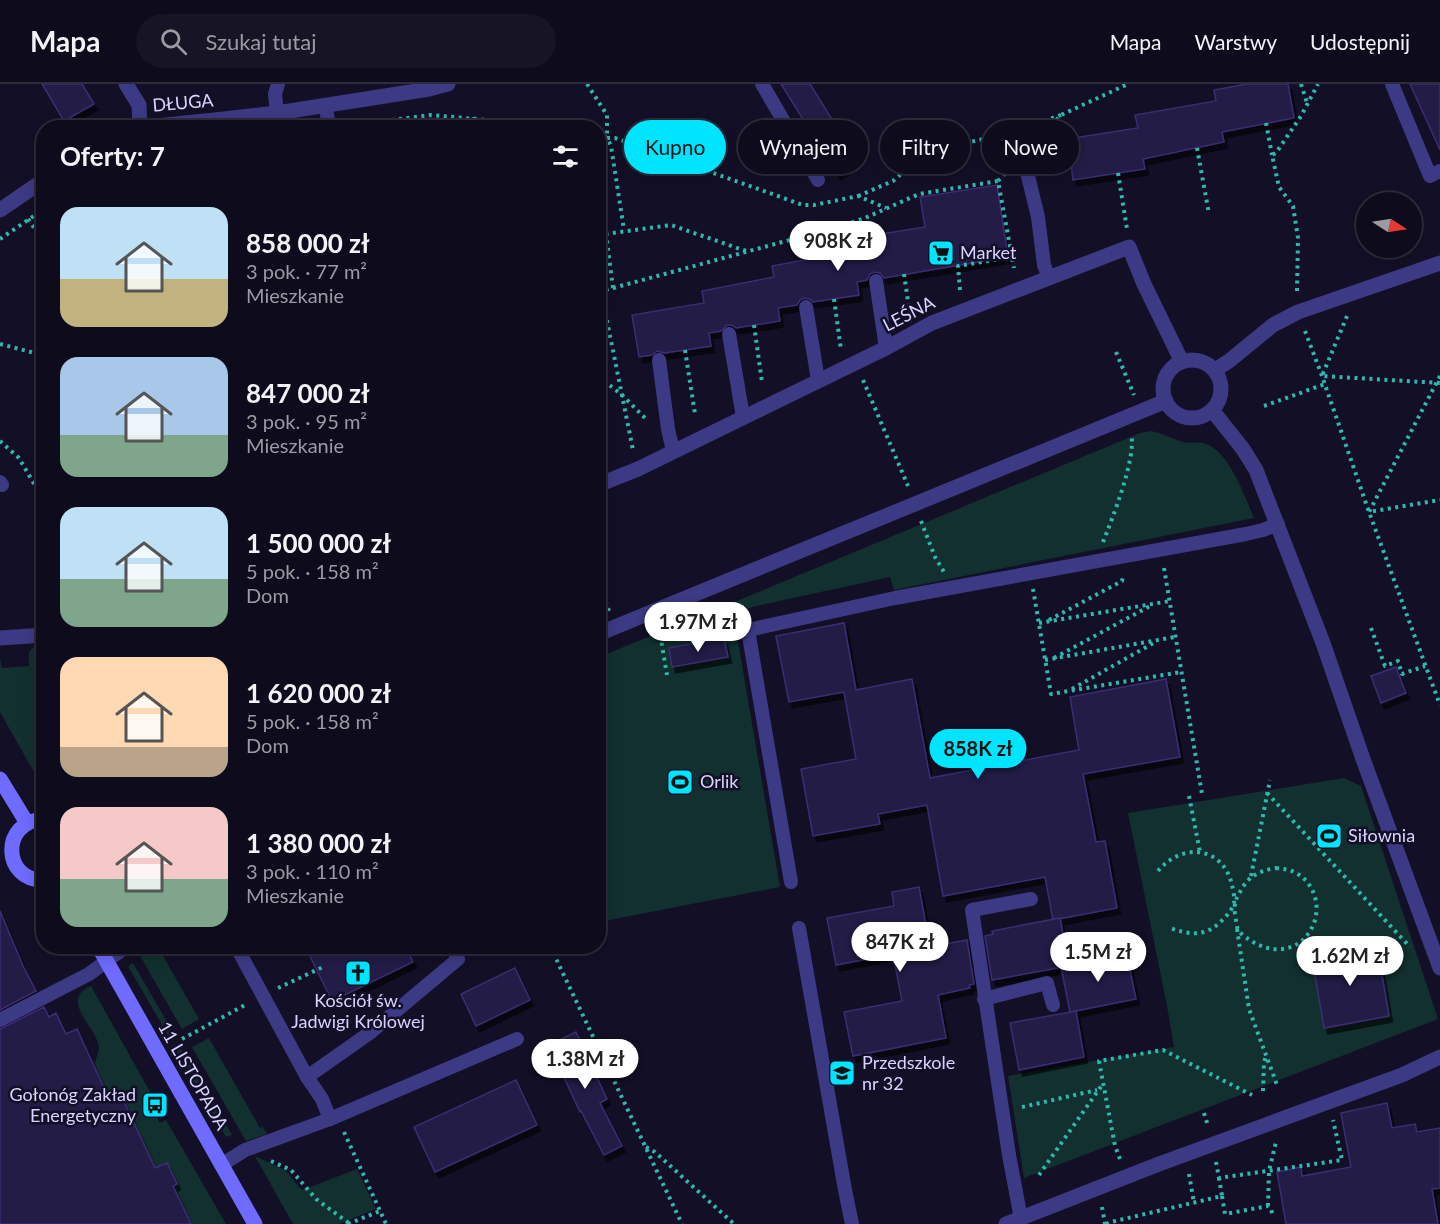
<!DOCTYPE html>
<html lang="pl">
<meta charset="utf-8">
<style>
body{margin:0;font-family:Lato,sans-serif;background:#171425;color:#f1f3f6;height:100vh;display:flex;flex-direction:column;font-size:22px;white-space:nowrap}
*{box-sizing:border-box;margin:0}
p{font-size:20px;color:#9b9ba3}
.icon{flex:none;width:33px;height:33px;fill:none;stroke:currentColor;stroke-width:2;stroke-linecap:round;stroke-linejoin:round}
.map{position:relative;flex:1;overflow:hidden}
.sheet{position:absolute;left:36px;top:36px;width:570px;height:834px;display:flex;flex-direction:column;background:#0e0b1c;border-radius:24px;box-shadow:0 3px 15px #0003,0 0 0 2px #2e2b3b}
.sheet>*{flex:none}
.banner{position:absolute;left:624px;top:36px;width:570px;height:54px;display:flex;gap:12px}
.needle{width:39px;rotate:102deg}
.tools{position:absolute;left:1356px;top:108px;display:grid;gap:12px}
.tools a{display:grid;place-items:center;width:66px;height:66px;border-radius:50%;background:#0e0b1c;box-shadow:0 3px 15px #0003,0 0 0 2px #2e2b3b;font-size:30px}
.price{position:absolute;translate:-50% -51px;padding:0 14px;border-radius:21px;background:#fff;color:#222;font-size:20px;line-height:39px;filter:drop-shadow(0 2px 3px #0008)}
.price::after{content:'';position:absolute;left:50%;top:36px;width:18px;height:14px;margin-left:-9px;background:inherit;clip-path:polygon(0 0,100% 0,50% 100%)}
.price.active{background:#00e5ff;color:#111}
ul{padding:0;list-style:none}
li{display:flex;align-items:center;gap:18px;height:150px;padding:0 24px}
li span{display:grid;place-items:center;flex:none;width:168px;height:120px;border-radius:18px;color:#555}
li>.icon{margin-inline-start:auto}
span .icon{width:72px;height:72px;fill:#fffc;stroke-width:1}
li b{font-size:26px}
h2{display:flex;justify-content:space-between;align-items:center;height:72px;padding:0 24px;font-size:26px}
.chip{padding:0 21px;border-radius:27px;background:#0e0b1c;box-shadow:0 3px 15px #0003,0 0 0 2px #2e2b3b;font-size:21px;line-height:54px}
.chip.active{background:#00e5ff;color:#111}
header{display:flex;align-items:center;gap:36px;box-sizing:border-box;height:84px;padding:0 30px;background:#0e0b1c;border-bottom:2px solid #2e2b3b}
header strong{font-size:28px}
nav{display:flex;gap:33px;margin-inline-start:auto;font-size:21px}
.search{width:420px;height:54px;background:#171425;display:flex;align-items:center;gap:15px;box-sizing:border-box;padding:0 21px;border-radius:33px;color:#9b9ba3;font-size:22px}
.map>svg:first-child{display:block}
.green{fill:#12302f}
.building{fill:#241b47;stroke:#3b2d73;stroke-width:1.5;filter:url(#shadow)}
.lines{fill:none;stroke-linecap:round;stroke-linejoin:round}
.path{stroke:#2fb8b0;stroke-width:4;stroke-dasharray:3 4.5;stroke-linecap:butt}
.lane{stroke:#3d3a85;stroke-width:14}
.street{stroke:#3d3a85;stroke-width:15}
.secondary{stroke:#6f6bff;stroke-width:15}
.labels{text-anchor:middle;stroke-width:5;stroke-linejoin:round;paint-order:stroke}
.street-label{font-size:18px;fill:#d9d4ff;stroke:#130f26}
.poi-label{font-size:18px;fill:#d9d4ff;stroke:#130f26;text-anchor:start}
</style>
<header>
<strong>Mapa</strong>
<div class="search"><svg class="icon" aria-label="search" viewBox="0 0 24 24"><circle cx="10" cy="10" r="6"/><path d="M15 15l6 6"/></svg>Szukaj tutaj</div>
<nav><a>Mapa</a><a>Warstwy</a><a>Udostępnij</a></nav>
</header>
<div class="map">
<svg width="1440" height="1140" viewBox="0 0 1440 1140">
<defs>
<filter id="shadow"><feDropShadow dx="3.5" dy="6" stdDeviation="0" flood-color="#0009"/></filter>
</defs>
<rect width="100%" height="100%" fill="#130f26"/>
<g class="green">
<path d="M1151,347C1163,349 1172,355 1183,358C1190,360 1199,357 1206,360C1229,367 1245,413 1254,434L894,506L890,493L752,523L734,534L780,803L599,838V573L761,507L1140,349Z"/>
<path d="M43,562H44L43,704L0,628V574L2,584L29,582C29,568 27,563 43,562Z"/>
<path d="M1344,694L1361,702L1438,935L1024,1094L1008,992L1174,963L1167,922L1128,729Z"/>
<path d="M137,862L158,863L199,935L182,945L135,863Z"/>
<path d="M133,879L174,950L169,953L128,882Z"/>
<path d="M91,902L154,1015L148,1019L160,1039L166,1036L226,1140H191L174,1101L176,1100L167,1079L155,1084L121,1012L110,1017C105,1006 95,993 95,981C95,975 99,969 99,963C97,943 58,916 91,902Z"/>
<path d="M209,954L260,1044L263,1043L267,1050L246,1057L192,963Z"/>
<path d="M181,964L232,1051L226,1053L176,967Z"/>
<path d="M255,1072L285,1086L302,1106L357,1085L376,1125L339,1140H293Z"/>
</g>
<g class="building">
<path d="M42,0H82L94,20L64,37Z"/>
<path d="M781,0H810L858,77L837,90Z"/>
<path d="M1247,0H1288L1294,34L1222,48L1224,58L1143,75L1145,85L1073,96L1068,55L1138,44L1135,31L1216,17L1214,6Z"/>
<path d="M1410,0H1440V66Z"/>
<path d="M997,101L1008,173L884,194L880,189L874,188L870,190L867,196L857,198L859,211L813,218L810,215L804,214L800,216L797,221L778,224L780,237L736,244L732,241H727L721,247L709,249L711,262L665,269L657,267L652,271L639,273L632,231L704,219L702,207L774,193L772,182L852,167L851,155L925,143L920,113Z"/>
<path d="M844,539L856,606L912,595L930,694L1079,666L1070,613L1166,595L1180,673L1083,690L1096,758L1105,757L1117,824L1053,836L1045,793L943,812L927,721L878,730L880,740L813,752L801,685L856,675L844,608L789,618L776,552Z"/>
<path d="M724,554L728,573L672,583L669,564Z"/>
<path d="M1396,583L1406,609L1381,619L1371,592Z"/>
<path d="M919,803L930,863L967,856L974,900L969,901L970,904L938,911L946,954L853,972L844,928L902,917L893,870L836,881L827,834L894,822L892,808Z"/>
<path d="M0,827L23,882L36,907L0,926Z"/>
<path d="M1060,834L1069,882L992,896L985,852L993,850L992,847Z"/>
<path d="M305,862H405L413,878L332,917Z"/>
<path d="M1377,862L1389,932L1324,944L1312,873Z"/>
<path d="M1127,871L1136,915L1070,928L1061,883Z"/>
<path d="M515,884L530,916L476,942L461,910Z"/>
<path d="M44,923L49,933L56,929L66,950L77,945L110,1017L121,1011L155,1084L167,1079L177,1100L173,1102L191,1140H0V945Z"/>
<path d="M1076,927L1084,973L1019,986L1010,939Z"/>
<path d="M576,948L607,1015L600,1019L622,1062L604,1071L581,1027L580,1028L549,961Z"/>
<path d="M516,996L537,1041L435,1088L414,1043Z"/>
<path d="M1387,1019L1392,1044L1415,1040L1417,1048L1440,1044V1104L1432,1105L1438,1140H1286L1277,1088L1301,1083L1302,1092L1351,1083L1341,1029Z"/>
</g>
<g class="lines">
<g class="path">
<path d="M587,0L607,31V53"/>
<path d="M1301,0L1307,19"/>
<path d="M474,33L476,44"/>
<path d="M399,34L401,44"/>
<path d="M1266,39L1272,71"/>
<path d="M347,42L430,31L579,44"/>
<path d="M598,48L607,54L611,62L624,146"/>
<path d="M607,54H615L803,121H814L858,112L886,124"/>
<path d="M1197,64L1209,130"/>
<path d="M1020,74L1061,31L1128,0"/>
<path d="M1118,89L1127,145"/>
<path d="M998,97L1010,84"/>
<path d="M858,112L893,97L908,84L933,71L970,58L1007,50L1061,31"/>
<path d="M28,135L44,158"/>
<path d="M606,149L613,204L601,207L633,366"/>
<path d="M598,151L671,141L746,167"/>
<path d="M0,155L44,125"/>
<path d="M904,190L910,231"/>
<path d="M613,204L834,144L865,134L919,110L998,97L1014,184"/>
<path d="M960,206L958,182L1012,173"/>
<path d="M1297,207L1298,154L1293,122L1279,103L1272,71L1276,69L1301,32L1318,0"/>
<path d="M834,215L841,266"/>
<path d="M1347,232L1322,292L1440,299"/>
<path d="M754,241L762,298"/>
<path d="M1305,247L1322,292L1369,428L1440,621"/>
<path d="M0,260L35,269L44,276"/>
<path d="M685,266L695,330"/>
<path d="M1116,268L1134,311"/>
<path d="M598,292L622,311L647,336"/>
<path d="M1440,292L1369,428L1440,416"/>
<path d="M863,296L908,402"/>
<path d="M1264,322L1325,300"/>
<path d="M0,357L19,374L44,417"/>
<path d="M921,437L935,473L944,488"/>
<path d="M1103,458C1112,435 1137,373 1131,350"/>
<path d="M1164,484L1202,710"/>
<path d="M598,496L609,527"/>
<path d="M1033,505L1051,610L1181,588"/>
<path d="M1049,536L1122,497L1123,492"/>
<path d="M1039,539L1170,517"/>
<path d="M659,544L667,591"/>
<path d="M1371,544L1385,582L1398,577L1402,590L1425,582"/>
<path d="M1054,574L1150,522"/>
<path d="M1045,576L1175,553"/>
<path d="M1072,605L1157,557"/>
<path d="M1267,709L1410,863"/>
<path d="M1189,712L1200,768"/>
<path d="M1276,784C1282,785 1288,785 1294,788C1316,798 1323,827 1310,847C1297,869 1270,870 1250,856C1245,853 1239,849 1237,843C1236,840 1236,834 1235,830C1234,820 1235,816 1240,808C1248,792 1259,787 1276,784Z"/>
<path d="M1158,787C1182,758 1223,762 1232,801C1233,806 1235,814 1234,819C1232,827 1223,836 1217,841C1202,853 1187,850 1170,844"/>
<path d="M1251,792L1270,696"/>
<path d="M1237,845L1249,925L1277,1001"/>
<path d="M550,862L682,1140"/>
<path d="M1114,873V869L1143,862"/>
<path d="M278,904L323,883"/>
<path d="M182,955L247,920"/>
<path d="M1263,1007L1264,979L1266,971"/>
<path d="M1022,1023L1097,1006"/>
<path d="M1204,1029L1208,1042"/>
<path d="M344,1048L386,1140"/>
<path d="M646,1063L655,1068L734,1140"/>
<path d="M1120,1075L1115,1062L1099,977L1163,966L1252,1011"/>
<path d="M271,1077L291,1086L316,1115L350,1140"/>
<path d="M1216,1078L1219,1094L1342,1076L1333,1036"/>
<path d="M1189,1090L1194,1119"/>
<path d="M1039,1091L1102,1001"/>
<path d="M1222,1112L1225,1130L1268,1122L1271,1125L1273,1133"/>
<path d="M1268,1122L1269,1087L1276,1058"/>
<path d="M1102,1123L1105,1140"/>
<path d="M348,1140L380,1127"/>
<path d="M1106,1140L1111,1138L1222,1112L1219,1094"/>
</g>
<g class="lane">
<path d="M762,0L818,96"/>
<path d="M1392,0L1430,92L1440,87"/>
<path d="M325,22L330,44"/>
<path d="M277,29L275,10L278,0"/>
<path d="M1028,92L1038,133L1044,181L1049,194"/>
<path d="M876,197L886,264"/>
<path d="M806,223L818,296"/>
<path d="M729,250L743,333"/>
<path d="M659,276L668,345L673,367"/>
<path d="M0,398L2,401"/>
<path d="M791,798L748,546L895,514L1246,450L1263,446L1278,440"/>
<path d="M799,844L845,1106L852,1140"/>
<path d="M236,862L307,993L322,1015L330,1035"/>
<path d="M984,915L1047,899L1053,921"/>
<path d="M0,936L89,890L127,862"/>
<path d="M307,993L371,948L458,875L452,862"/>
<path d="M221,1081L245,1066L330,1035L517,955"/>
<path d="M1021,1135L1009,1071L972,826L1031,815"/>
</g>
<g class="street">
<path d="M126,0L139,21L140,43"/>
<path d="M136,44L215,36L277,29L429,5L448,0"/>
<path d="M0,126L44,96"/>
<circle cx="1192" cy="305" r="29"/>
<path d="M1215,286L1229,277L1273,241L1298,228L1440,179"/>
<path d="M1212,326L1243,365L1256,386L1323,559L1363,675L1440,884"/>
<path d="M598,401L638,385L886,264L932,239L1129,163L1144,200L1182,278"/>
<path d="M598,550L1166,317"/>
<path d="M0,554L44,551"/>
<path d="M1006,1140L1159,1080L1402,991L1440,973"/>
</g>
<g class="secondary">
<path d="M0,695L27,739"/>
<path d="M44,735C0,737 2,797 44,796"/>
<path d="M98,862L255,1140"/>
</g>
</g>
<defs>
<symbol id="supermarket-square" viewBox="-11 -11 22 22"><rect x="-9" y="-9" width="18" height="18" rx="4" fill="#00e5ff" stroke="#130f26"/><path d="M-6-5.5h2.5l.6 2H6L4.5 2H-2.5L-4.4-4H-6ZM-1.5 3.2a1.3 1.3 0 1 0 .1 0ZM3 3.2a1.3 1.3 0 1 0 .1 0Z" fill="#111"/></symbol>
<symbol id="stadium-square" viewBox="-11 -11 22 22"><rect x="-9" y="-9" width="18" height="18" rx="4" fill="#00e5ff" stroke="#130f26"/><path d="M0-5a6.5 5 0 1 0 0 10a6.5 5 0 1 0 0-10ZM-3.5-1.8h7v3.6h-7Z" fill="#111"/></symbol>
<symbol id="church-square" viewBox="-11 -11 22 22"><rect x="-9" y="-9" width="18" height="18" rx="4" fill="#00e5ff" stroke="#130f26"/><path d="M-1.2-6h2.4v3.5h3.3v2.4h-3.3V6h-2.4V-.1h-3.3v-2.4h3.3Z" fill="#111"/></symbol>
<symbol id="school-square" viewBox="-11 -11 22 22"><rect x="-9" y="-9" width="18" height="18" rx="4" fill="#00e5ff" stroke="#130f26"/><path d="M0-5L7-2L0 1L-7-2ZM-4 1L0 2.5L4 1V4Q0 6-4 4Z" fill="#111"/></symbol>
<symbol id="bus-square" viewBox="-11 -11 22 22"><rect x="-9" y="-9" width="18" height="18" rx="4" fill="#00e5ff" stroke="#130f26"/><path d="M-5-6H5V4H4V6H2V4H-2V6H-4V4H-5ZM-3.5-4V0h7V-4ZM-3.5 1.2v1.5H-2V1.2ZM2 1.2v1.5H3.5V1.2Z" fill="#111"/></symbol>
</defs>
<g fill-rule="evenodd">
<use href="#supermarket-square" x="926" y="154" width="30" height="30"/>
<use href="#stadium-square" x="665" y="683" width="30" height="30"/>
<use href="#stadium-square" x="1314" y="737" width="30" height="30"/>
<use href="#church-square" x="343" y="874" width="30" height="30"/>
<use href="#school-square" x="827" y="974" width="30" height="30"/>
<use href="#bus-square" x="140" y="1006" width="30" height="30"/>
</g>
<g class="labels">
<g class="street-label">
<text transform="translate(183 19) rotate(-5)" y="6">DŁUGA</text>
<text transform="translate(909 230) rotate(-27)" y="6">LEŚNA</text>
<text transform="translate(193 992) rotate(60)" y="6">11 LISTOPADA</text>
</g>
<g class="poi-label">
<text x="960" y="175">Market</text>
<text x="700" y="704">Orlik</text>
<text x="1348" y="758">Siłownia</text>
<text x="358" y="923" text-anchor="middle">Kościół św.<tspan x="358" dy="21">Jadwigi Królowej</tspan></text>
<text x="862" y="985">Przedszkole<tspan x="862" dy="21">nr 32</tspan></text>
<text x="136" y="1017" text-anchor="end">Gołonóg Zakład<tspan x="136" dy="21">Energetyczny</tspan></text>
</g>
</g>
</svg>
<div class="tools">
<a><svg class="needle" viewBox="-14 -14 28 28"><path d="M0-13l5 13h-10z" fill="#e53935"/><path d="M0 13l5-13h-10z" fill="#9b9ba3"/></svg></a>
</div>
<b class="price" style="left:838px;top:188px">908K zł</b>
<b class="price" style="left:698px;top:569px">1.97M zł</b>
<b class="price active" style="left:978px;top:696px">858K zł</b>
<b class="price" style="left:900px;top:889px">847K zł</b>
<b class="price" style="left:1098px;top:899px">1.5M zł</b>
<b class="price" style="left:1350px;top:903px">1.62M zł</b>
<b class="price" style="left:585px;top:1006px">1.38M zł</b>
<div class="banner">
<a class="chip active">Kupno</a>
<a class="chip">Wynajem</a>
<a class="chip">Filtry</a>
<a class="chip">Nowe</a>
</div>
<section class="sheet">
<h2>Oferty: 7<svg class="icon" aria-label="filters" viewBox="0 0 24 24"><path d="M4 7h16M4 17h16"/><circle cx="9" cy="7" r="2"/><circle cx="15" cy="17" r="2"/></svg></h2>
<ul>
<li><span style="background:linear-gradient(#bfe0f5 60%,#c2b280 0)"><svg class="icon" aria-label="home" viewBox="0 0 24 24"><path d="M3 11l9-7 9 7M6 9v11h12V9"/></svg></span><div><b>858 000 zł</b><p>3 pok. · 77 m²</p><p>Mieszkanie</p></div></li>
<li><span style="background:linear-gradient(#a9c7e8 65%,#7fa58c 0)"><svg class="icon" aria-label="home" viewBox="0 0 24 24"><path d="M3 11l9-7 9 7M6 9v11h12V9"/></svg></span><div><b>847 000 zł</b><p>3 pok. · 95 m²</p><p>Mieszkanie</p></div></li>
<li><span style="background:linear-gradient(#bfe0f5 60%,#7fa58c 0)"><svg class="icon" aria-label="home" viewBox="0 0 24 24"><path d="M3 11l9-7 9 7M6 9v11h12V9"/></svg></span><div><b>1 500 000 zł</b><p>5 pok. · 158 m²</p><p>Dom</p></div></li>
<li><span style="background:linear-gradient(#ffd9b3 75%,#b9a48a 0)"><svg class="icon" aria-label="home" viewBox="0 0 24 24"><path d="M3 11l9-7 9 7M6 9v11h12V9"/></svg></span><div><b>1 620 000 zł</b><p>5 pok. · 158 m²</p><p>Dom</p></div></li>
<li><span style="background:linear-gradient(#f6c9c9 60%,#7fa58c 0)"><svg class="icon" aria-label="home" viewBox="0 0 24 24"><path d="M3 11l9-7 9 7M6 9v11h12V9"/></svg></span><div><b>1 380 000 zł</b><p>3 pok. · 110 m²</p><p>Mieszkanie</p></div></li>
</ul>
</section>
</div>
